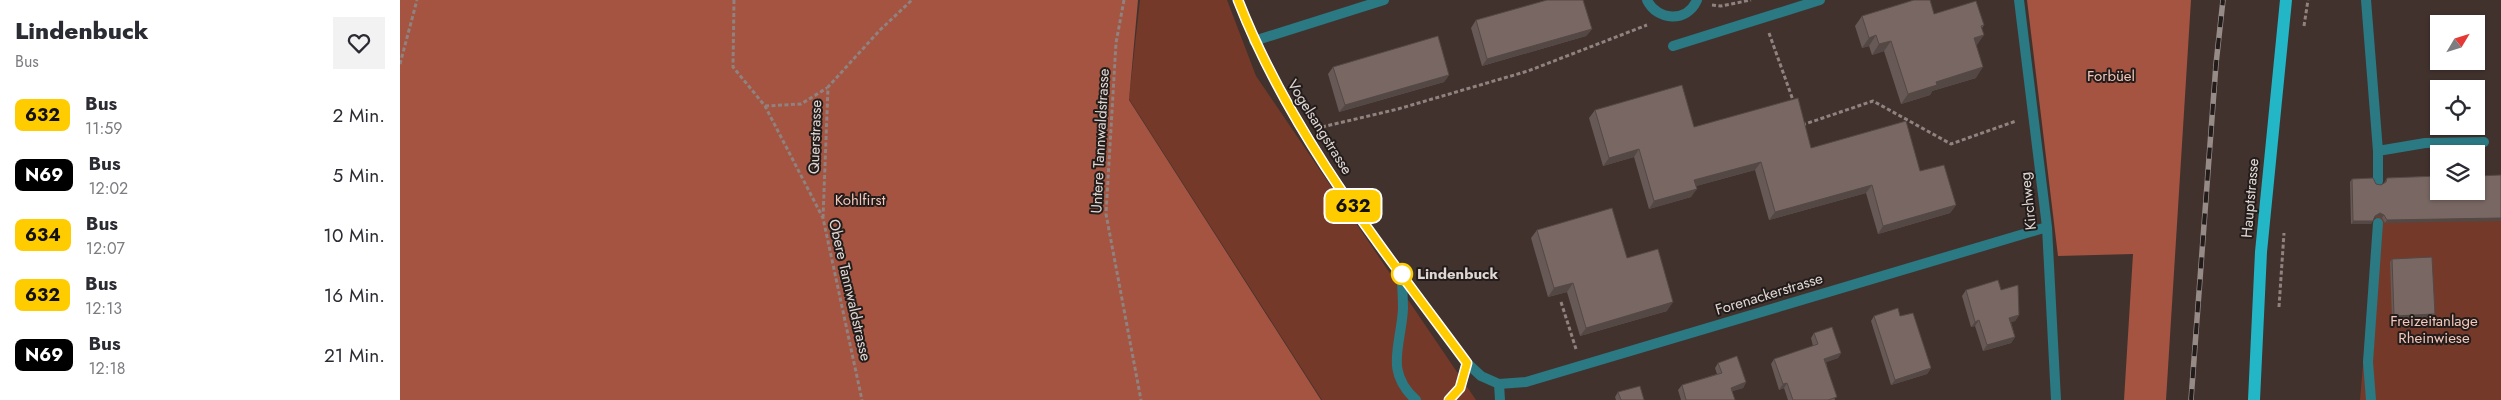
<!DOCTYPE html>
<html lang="de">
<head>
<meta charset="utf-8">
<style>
	:root { --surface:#fff; --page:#f2f2f3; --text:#2b2b33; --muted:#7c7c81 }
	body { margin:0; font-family:Jost,sans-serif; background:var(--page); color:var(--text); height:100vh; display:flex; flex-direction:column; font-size:19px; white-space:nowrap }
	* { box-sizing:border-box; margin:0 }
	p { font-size:16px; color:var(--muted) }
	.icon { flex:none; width:28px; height:28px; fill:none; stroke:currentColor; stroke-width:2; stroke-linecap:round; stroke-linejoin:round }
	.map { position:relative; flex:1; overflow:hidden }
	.sheet { display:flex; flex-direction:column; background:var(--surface); width:400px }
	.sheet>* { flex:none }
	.badge { padding:0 10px; border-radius:8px; font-size:18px; line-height:32px }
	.needle { width:32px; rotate:52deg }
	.controls { position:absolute; left:2030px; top:15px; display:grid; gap:10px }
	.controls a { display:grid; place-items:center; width:55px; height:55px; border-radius:0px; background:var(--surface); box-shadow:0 1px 4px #0004; font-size:25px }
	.map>.badge { position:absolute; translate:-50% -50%; box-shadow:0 0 0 2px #fff }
	.round { display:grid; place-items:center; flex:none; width:52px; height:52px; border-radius:0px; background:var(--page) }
	.summary { display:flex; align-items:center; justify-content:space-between; height:85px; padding:0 15px }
	h1 { font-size:24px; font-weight:800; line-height:38px }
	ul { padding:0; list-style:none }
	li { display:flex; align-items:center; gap:15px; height:60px; padding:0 15px }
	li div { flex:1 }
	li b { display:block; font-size:19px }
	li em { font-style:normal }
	li .badge { min-width:55px; font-weight:700; text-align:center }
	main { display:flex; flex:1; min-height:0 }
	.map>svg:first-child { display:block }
	.green { fill:#75392a }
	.forest { fill:#a45440 }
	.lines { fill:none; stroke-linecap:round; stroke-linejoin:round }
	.path { stroke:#8f827f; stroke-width:3; stroke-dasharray:4 2.5; stroke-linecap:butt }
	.service { stroke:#2a7983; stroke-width:10 }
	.minor { stroke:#2a7983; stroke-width:10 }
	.tertiary { stroke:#2a7983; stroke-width:10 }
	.primary { stroke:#23b6c6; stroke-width:12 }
	.rail-casing { stroke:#978b87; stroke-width:5.5 }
	.rail { stroke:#221c1a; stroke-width:4; stroke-dasharray:11; stroke-linecap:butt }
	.wall { fill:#675955 }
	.shaded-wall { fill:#544845 }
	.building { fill:#786763; stroke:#544845 }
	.line-casing { stroke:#fff; stroke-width:11 }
	.line { stroke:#fc0; stroke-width:8 }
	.stop-dot { fill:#fff; stroke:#fc0; stroke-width:2.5 }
	.labels { text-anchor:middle; stroke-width:4; stroke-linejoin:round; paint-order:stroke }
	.park-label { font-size:15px; fill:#f6c8bb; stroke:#221c1a }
	.street-label { font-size:15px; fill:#e0d7d4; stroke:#221c1a }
	.stop-label { font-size:15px; font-weight:bold; fill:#e0d7d4; stroke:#221c1a; text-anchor:start }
</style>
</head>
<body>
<main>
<section class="sheet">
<div class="summary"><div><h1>Lindenbuck</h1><p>Bus</p></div><a class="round"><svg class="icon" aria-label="heart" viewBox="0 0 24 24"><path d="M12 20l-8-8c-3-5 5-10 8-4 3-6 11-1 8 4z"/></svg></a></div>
<ul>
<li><span class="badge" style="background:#fc0;color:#111">632</span><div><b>Bus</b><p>11:59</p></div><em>2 Min.</em></li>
<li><span class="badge" style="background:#000;color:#fff">N69</span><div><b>Bus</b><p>12:02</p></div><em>5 Min.</em></li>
<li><span class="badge" style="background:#fc0;color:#111">634</span><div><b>Bus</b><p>12:07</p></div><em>10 Min.</em></li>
<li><span class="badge" style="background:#fc0;color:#111">632</span><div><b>Bus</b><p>12:13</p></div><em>16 Min.</em></li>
<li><span class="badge" style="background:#000;color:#fff">N69</span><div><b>Bus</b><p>12:18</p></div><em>21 Min.</em></li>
</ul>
</section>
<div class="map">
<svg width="2101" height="400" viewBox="0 0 2101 400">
	<rect width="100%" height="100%" fill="#41322e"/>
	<path class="green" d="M740,0H827L856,76L1076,400H922L729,99Z
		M2101,186V400H1960L1978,189L2076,191Z"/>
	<path class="forest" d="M0,0H738L729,100L921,400H0Z
		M1627,0H1791L1766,400H1724L1733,254L1658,256Z"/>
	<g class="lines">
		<path class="path" d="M334,0L333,67L365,106L423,218L462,400
			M724,0L716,43L706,214L741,400
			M1312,5L1321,6L1351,0
			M1904,26L1908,0
			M1369,33L1394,103
			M0,64L17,0
			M365,106L401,104L427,88
			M1402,125L1473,101L1551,144L1616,121
			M922,127L998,109L1128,71L1247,25
			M423,218L428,87L480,30L512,0
			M1161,302L1176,349
			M1879,307L1884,233"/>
		<path class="service" d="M1966,0L1978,151V181
			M1273,46L1420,0
			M1978,151L2025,143L2084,142
			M1002,274C1002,286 1003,298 1003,309C1001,346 984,371 1016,400
			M1049,400L1060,388L1067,363
			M1971,400L1968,362L1978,223"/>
		<path class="minor" d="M1247,0C1257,21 1287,23 1297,0
			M1619,0L1647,227L1656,400
			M854,41L984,0
			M1099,384L1126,382L1647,227"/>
		<path class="tertiary" d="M838,0C890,134 982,248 1067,363L1081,376L1099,384L1100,400"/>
		<path class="primary" d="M1854,400L1861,252L1886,0"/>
		<g class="rail-casing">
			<path id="rail" d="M1791,400L1816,64L1823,0"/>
		</g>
		<use href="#rail" class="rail"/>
	</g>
	<path class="wall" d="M1534,14L1584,25L1582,28L1576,45V78L1532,91L1530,95L1501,104L1484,51L1472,55L1469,46L1462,48L1455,26L1462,16Z
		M1076,20L1192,29L1186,36L1082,66L1071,28Z
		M933,67L1049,75L1044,82L939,112L928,74Z
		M1195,110L1411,148L1520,171L1556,205L1550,213L1478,234L1466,193L1369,220L1355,170L1296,186L1291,197L1249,209L1234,157L1203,166L1189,118Z
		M2039,176L1985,223L1982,218L1978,216L1974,218L1971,224H1951L1950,182L1952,179L1981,185L1984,183L1987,178Z
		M1137,230L1227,258L1267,311L1180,336L1167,292L1148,297L1131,238Z
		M1992,259L2032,317L1992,319L1990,262Z
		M1566,290H1601L1619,315L1615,321L1611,322L1615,337L1611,343L1583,351L1575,326L1571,327L1562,296Z
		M1474,316L1531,368L1527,374L1491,385L1471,321Z
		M1414,333L1441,353L1438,358L1426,362L1435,400H1388L1384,388L1379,390L1371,364L1374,359L1413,346L1411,338Z
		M1318,363L1346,382L1343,388L1332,391L1335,400H1281L1278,390L1282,385L1317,374L1315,368Z
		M1218,392L1244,400H1216L1215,397Z"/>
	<path class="shaded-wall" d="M1192,29L1186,36L1082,66L1087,59Z
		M1476,35L1469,46L1462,48L1469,38Z
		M1584,35L1577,45L1567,48L1574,38Z
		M1491,41L1484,51L1472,55L1479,44Z
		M1583,67L1576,78L1532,91L1530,95L1501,104L1508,94L1536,82Z
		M1049,75L1044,82L939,112L945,105Z
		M1239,149L1234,157L1203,166L1209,158Z
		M1361,162L1355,170L1289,188L1294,180Z
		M1472,185L1466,193L1369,220L1375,212Z
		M1297,189L1291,197L1249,209L1254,201Z
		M1556,205L1550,213L1478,234L1483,226Z
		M1980,213L1984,215L1982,218L1978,216L1973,219L1975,216Z
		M2101,218V221L1985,223L1987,220Z
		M1953,221H1973L1971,224H1951Z
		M1173,283L1167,292L1148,297L1154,288Z
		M1273,302L1267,311L1180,336L1186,328Z
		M2035,314L2032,317L1992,319L1994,316Z
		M1619,315L1615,321L1605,324L1609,318Z
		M1579,320L1575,326L1571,327L1575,322Z
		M1615,337L1611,343L1583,351L1587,345Z
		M1441,353L1438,358L1421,364L1424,359Z
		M1531,368L1527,374L1491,385L1495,380Z
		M1346,382L1343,388L1327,393L1331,388Z
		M1387,383L1384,388L1379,390L1383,384Z"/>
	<path class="building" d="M1147,0H1183L1192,29L1087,59L1076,20Z
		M1514,0H1530L1534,14L1576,1L1584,25L1581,26L1584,35L1574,38L1583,67L1536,82L1537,85L1508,94L1491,41L1479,44L1476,35L1469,38L1462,16Z
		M1038,36L1049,75L945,105L933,67Z
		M1282,85L1294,127L1398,98L1411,148L1506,121L1520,171L1544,165L1556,205L1483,226L1472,185L1375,212L1361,162L1294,180L1297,189L1254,201L1239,149L1209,158L1195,110Z
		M2101,175V218L1987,220L1984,215L1980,213L1975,216L1973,221H1953L1952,179L1973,178L1976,184L1981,185L1986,182L1987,178L2039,176V191H2076V176Z
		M1212,208L1227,258L1258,249L1273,302L1186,328L1173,283L1154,288L1137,230Z
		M2032,257L2035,314L1994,316L1992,259Z
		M1598,280L1601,290L1618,285L1619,315L1609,318L1615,337L1587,345L1579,320L1575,322L1566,290Z
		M1498,308L1500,316L1513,313L1531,368L1495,380L1474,316Z
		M1432,327L1441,353L1424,359L1437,397L1428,400H1393L1387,383L1383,384L1374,359L1418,344L1414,333Z
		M1337,356L1346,382L1331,388L1335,400H1286L1282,385L1322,373L1318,363Z
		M1240,386L1244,400H1221L1218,392Z"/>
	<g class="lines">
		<g class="line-casing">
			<path id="line" d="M838,0C890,134 982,248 1067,363L1060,388L1049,400"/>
		</g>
		<use href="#line" class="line"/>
	</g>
	<circle class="stop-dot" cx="1002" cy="274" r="10"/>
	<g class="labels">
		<g class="park-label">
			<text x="1711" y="81">Forbüel</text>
			<text x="460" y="205">Kohlfirst</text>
			<text x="2034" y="326">Freizeitanlage<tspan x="2034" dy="17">Rheinwiese</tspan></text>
		</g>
		<g class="street-label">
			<text transform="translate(920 127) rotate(58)" y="5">Vogelsangstrasse</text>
			<text transform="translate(415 137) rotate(-88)" y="5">Querstrasse</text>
			<text transform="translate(700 141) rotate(-87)" y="5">Untere Tannwaldstrasse</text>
			<text transform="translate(1850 198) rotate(-85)" y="5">Hauptstrasse</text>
			<text transform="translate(1628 201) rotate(-96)" y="5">Kirchweg</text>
			<text transform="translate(450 290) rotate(77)" y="5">Obere Tannwaldstrasse</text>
			<text transform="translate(1369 294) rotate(-17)" y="5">Forenackerstrasse</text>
		</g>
		<g class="stop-label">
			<text x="1017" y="279">Lindenbuck</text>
		</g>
	</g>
</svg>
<div class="controls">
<a><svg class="needle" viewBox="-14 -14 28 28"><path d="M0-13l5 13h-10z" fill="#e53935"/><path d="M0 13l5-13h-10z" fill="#7c7c81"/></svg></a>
<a><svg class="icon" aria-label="locate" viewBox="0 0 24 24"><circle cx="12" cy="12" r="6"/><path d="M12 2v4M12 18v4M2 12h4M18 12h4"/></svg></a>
<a><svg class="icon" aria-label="layers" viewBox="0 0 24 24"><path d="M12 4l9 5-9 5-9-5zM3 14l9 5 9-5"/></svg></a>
</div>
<b class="badge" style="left:953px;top:206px;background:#fc0;color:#111">632</b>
</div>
</main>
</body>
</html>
